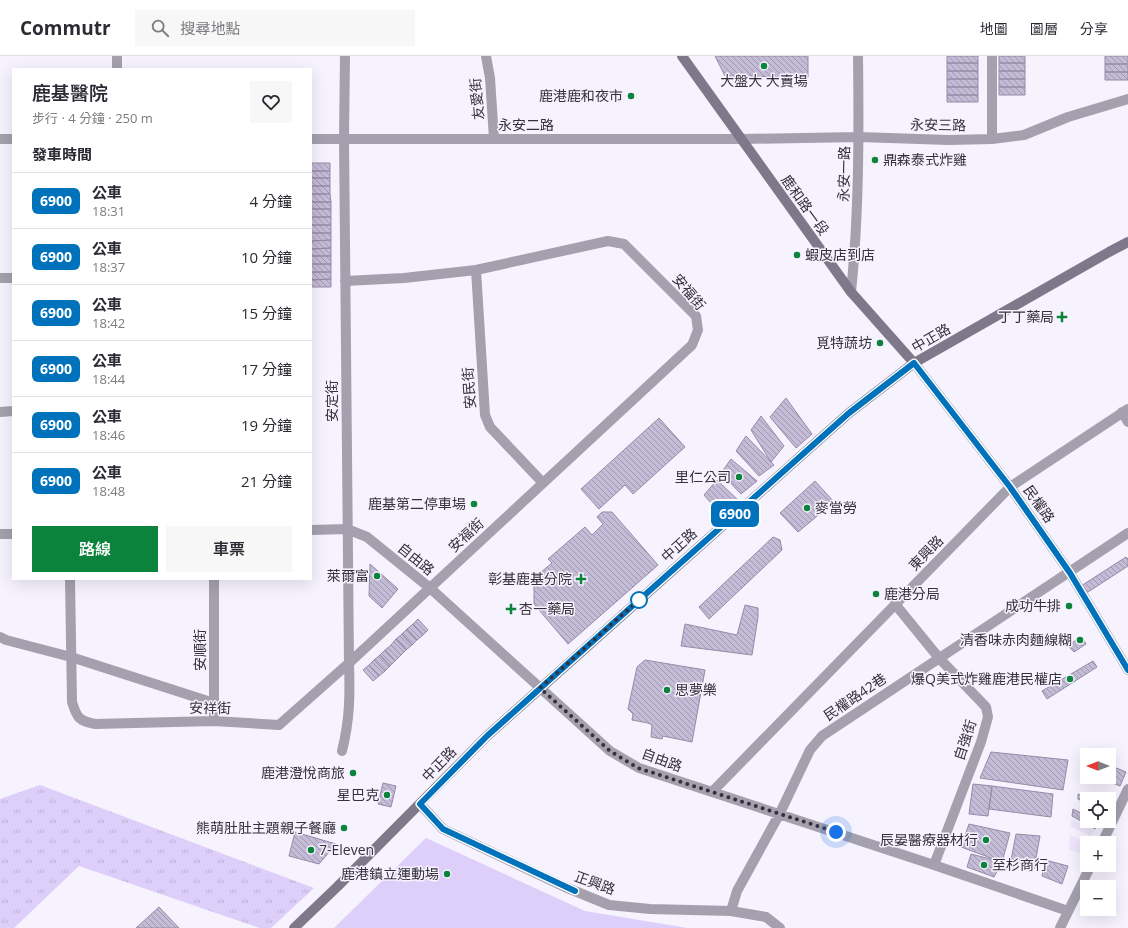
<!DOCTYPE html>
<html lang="zh-TW">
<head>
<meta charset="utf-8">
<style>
	:root { --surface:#fff; --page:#f7f7f7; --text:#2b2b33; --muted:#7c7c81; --line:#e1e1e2; --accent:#0b833c }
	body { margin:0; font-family:"Open Sans","Noto Sans TC",sans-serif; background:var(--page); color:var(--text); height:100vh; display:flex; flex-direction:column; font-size:15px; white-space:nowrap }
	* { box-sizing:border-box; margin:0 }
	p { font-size:13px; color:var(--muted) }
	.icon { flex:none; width:22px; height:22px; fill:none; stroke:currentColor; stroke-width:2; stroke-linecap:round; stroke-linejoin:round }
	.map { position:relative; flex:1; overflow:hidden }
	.panel { position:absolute; left:12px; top:12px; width:300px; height:512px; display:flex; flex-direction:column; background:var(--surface); border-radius:0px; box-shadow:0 4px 16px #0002 }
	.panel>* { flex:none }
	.badge { padding:0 8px; border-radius:6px; font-size:14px; line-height:26px }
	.needle { width:26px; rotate:270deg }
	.fabs { position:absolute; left:1080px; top:692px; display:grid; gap:8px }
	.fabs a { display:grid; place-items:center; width:36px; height:36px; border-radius:0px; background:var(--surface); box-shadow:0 4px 16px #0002; font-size:20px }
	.you { position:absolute; width:20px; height:20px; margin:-10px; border:3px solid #fff; border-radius:50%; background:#1a73e8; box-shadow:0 0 0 6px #1a73e833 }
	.map>.badge { position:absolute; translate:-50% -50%; box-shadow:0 0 0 2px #fff }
	h2 { padding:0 20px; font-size:15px; line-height:36px }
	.round { display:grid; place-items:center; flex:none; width:42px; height:42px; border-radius:0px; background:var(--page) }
	.headline { display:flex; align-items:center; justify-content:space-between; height:68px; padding:0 20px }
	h1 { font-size:19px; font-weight:600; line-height:30px }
	.action { display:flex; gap:8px; margin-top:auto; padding:8px 20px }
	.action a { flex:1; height:46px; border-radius:0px; background:var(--accent); color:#fff; font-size:16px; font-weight:600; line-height:46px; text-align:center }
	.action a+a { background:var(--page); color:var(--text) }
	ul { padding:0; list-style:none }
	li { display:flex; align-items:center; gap:12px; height:56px; padding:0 20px; border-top:1px solid var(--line) }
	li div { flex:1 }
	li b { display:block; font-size:15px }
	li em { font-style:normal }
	li .badge { min-width:44px; font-weight:700; text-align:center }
	header { display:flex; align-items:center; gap:24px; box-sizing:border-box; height:56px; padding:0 20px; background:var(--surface); border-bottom:1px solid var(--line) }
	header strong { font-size:19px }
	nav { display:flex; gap:22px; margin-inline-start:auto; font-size:14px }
	.search { width:280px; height:36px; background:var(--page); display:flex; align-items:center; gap:10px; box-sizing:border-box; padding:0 14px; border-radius:0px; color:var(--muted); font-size:15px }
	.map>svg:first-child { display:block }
	.built { fill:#ede6fc }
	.park { fill:url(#park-tufts) }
	.pitch { fill:#ddcff9 }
	.building { fill:url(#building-back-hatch); stroke:#948ca7 }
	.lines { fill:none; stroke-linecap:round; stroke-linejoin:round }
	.minor { stroke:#a4a0ad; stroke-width:10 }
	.tertiary { stroke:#a4a0ad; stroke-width:10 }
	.secondary { stroke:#7e788a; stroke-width:10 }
	.line-casing { stroke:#fff; stroke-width:9 }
	.line { stroke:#0072bc; stroke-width:6 }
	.walk { stroke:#35313c; stroke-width:4; stroke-dasharray:0 7.2 }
	.poi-dot { fill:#0b833c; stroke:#f6f2fe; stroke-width:1.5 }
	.stop-dot { fill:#fff; stroke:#0072bc; stroke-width:2 }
	.labels { text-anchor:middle; stroke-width:3; stroke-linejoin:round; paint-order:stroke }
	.poi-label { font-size:14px; fill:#35313c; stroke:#f6f2fe; text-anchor:end }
	.street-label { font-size:14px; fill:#35313c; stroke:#f6f2fe }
</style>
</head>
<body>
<header>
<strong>Commutr</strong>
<div class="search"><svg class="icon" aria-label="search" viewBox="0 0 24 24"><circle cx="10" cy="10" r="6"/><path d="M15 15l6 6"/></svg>搜尋地點</div>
<nav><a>地圖</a><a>圖層</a><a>分享</a></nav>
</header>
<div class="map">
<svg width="1128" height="872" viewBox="0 0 1128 872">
	<defs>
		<pattern id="park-tufts" width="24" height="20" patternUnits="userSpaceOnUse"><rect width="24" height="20" fill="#ddcff9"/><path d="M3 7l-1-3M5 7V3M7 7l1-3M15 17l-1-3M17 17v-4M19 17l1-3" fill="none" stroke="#beb2d6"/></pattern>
		<pattern id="building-back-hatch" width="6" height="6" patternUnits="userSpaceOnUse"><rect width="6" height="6" fill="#c4bbd7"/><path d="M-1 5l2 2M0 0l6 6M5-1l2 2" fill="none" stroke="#a099b0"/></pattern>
	</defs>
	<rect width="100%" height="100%" fill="#f6f2fe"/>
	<path class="built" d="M1071,763L1095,774L1090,780L1071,771Z
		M1070,779L1088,787H1087V793L1084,799L1069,794Z"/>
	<path class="park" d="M40,729L314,832L271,872H260L79,810L14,872H0V743Z"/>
	<path class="pitch" d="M426,782L585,855L687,872H334Z"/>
	<path class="building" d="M715,0H808V21L725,20Z
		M947,0H978V7H947Z
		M999,0H1025V7H999Z
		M1105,0H1128V8H1105Z
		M947,7H978V15H947Z
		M999,7H1025V15H999Z
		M1105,8H1128V16H1105Z
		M947,15H978V23H947Z
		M999,15H1025V23H999Z
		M1105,16H1128V24H1105Z
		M947,23H978V31H947Z
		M999,23H1025V31H999Z
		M947,31H978V39H947Z
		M999,31H1025V39H999Z
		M947,39H978V46H947Z
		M311,107H330V115H311Z
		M311,115H330V122H311Z
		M311,122H330V130H311Z
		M311,130H330V138H311Z
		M311,138H330L331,146H311Z
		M311,146H331V153H311Z
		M311,153H331V161H311Z
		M311,161H331V169H311Z
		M311,169H331V177H311Z
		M311,177H331V184L311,185Z
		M331,184V192L311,193V185Z
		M331,192V200H311V193Z
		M311,200H331V208H311Z
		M311,208H331V216H311Z
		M311,216H331V223L311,224Z
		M331,223V231H311V224Z
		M786,342L812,378L796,392L770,361Z
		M761,360L784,390L771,406L751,374Z
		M659,362L685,391L633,438L625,429L599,453L581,433Z
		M746,380L774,409L759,420L736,395Z
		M731,403L757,425L741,438L721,417Z
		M717,424L741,447L724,462L704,439Z
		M815,425L834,446L798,476L780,457Z
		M602,456H612L658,509L568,588L534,548V522L552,507L548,503L585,471L592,479L603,468L597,461Z
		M773,481L780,484L782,494L709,563L699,551Z
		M1126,501L1128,503V510L1085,538L1081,530Z
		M370,508L398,533L382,552L369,540Z
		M745,549L758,552V561L752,599L681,590L685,568L737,579Z
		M418,563L428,574L423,579L413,568Z
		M413,568L423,579L417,584L407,573Z
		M407,573L417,584L412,589L402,578Z
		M402,578L412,589L406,594L396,583Z
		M1081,580L1086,588L1074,596L1068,590Z
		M396,583L406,594L401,599L391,589Z
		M391,589L401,599L395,605L385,594Z
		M385,594L395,605L390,610L380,599Z
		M380,599L390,610L385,615L374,604Z
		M374,604L385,615L379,620L369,609Z
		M645,604L705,614L692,686L663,680L662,683L651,681L652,669L648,667L632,664L633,658L628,653L637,611Z
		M1093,605L1097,611L1047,643L1042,635Z
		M369,609L379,620L373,625L363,614Z
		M991,696L1068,704L1063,734L980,722Z
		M1109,709L1126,716L1120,730L1101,722L1109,721Z
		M383,727L396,730L391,751L378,748Z
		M973,728L992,730L988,760L969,758Z
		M992,730L1053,738L1051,761L989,753Z
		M1078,738L1089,743H1087V748L1078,743Z
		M1073,753L1087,760V765L1099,766L1095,773L1072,760Z
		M969,768L1010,777L1002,806L961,791Z
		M295,776L336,788L319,808L289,800Z
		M1016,778L1040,780L1034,813L1011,804Z
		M971,798L1002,806L994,821L967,811Z
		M1045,804L1068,810L1062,828L1042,820Z
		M159,851L179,872H136Z"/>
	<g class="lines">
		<path class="minor" d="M117,0V13
			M486,0L490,22L494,83
			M0,83H13
			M311,83H741L859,81L949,84L992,83L1024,79L1068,61L1128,43
			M992,83V0
			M476,214L485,359L490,371L543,427
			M0,222H13
			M851,236C859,158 859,79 858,0
			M0,356L13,355
			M1122,356L1128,366
			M311,474L347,473L367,481L430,532L610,695L639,712L934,809L1068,855
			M0,478H13
			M70,523L72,646C77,662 79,665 95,668L214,665L279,669L349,607L692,289L698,274L696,260L624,188L608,185L476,214L404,222L345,225
			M895,548L939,602L986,651L988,661L981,686L934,809
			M0,581L6,584L71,601L214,647
			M214,665V523
			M342,695C350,663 350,639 349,607L344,83L345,0
			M712,736L1010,431L1128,353
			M420,748L443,773L565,831L609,849L650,853L731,855L766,861L780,872
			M731,855L737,835L780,757L810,694L822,680L1128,477"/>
		<path class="tertiary" d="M914,307L1010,431L1070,517L1128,614
			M1102,787L1128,733
			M1060,872L1091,809"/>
		<path class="secondary" d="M682,0L851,236L914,307
			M294,872L337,831L487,680L849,357L914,307L1109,196L1128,186"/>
	</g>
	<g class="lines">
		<g class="line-casing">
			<path id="line" d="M575,835L443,773L420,748L487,680L574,602L849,357L914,307L1010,431L1070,517L1128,614"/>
		</g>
		<use href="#line" class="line"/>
		<path class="walk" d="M639,544L641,542L540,632L610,695L638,712L836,776"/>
	</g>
	<g class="poi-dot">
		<circle cx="764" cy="10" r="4"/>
		<circle cx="631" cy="40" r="4"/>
		<circle cx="875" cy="104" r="4"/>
		<circle cx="797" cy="199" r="4"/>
		<path d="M1060 255h4v4h4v4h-4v4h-4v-4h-4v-4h4z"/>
		<circle cx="880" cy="287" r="4"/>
		<circle cx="739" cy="421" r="4"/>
		<circle cx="474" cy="448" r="4"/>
		<circle cx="807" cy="452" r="4"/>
		<circle cx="377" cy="520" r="4"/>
		<path d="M579 517h4v4h4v4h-4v4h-4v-4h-4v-4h4z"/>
		<circle cx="876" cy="538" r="4"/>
		<circle cx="1069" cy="550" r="4"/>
		<path d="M509 547h4v4h4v4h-4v4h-4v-4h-4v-4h4z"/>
		<circle cx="1080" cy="584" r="4"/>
		<circle cx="1070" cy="623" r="4"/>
		<circle cx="667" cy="634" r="4"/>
		<circle cx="353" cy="717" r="4"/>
		<circle cx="387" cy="739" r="4"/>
		<circle cx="344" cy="772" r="4"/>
		<circle cx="986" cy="784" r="4"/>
		<circle cx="311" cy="794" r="4"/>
		<circle cx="984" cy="809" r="4"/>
		<circle cx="447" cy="818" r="4"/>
	</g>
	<circle class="stop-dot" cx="639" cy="544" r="8"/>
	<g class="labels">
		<g class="poi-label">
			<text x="764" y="30" text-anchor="middle">大盤大 大賣場</text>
			<text x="623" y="45">鹿港鹿和夜市</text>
			<text x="883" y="109" text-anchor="start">鼎森泰式炸雞</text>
			<text x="805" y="204" text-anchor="start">蝦皮店到店</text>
			<text x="1054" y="266">丁丁藥局</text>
			<text x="872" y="292">覓特蔬坊</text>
			<text x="731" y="426">里仁公司</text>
			<text x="466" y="453">鹿基第二停車場</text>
			<text x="815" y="457" text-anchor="start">麥當勞</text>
			<text x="369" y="525">萊爾富</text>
			<text x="572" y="528">彰基鹿基分院</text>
			<text x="884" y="543" text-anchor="start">鹿港分局</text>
			<text x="1061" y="555">成功牛排</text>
			<text x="519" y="558" text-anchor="start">杏一藥局</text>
			<text x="1072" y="589">清香味赤肉麵線糊</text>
			<text x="1062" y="628">爆Q美式炸雞鹿港民權店</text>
			<text x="675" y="639" text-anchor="start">思夢樂</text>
			<text x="345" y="722">鹿港澄悅商旅</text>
			<text x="379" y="744">星巴克</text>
			<text x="336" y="777">熊萌肚肚主題親子餐廳</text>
			<text x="978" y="789">辰晏醫療器材行</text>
			<text x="319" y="799" text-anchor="start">7-Eleven</text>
			<text x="992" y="814" text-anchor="start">至杉商行</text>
			<text x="439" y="823">鹿港鎮立運動場</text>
		</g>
		<g class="street-label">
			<text transform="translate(477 43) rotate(-95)" y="5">友愛街</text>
			<text x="526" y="74">永安二路</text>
			<text transform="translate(938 69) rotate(1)" y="5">永安三路</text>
			<text transform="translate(844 118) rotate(-89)" y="5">永安一路</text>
			<text transform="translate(805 149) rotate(54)" y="5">鹿和路一段</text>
			<text transform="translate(689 236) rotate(50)" y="5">安福街</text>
			<text transform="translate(931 282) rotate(-30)" y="5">中正路</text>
			<text transform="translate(469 332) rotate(-94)" y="5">安民街</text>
			<text transform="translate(332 345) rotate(-90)" y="5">安定街</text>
			<text transform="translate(1039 448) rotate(55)" y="5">民權路</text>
			<text transform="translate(466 479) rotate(-43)" y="5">安福街</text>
			<text transform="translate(679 489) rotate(-42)" y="5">中正路</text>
			<text transform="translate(926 497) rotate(-46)" y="5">東興路</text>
			<text transform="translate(416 503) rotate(39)" y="5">自由路</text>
			<text transform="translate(200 594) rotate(-90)" y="5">安順街</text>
			<text transform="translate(855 641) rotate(-34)" y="5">民權路42巷</text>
			<text transform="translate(210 652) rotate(1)" y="5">安祥街</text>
			<text transform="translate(965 684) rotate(-72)" y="5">自強街</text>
			<text transform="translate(662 704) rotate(20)" y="5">自由路</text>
			<text transform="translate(439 708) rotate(-46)" y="5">中正路</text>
			<text transform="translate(595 827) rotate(20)" y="5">正興路</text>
		</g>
	</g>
</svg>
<div class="fabs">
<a><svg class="needle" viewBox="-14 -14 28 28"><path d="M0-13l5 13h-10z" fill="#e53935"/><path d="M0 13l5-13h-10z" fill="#7c7c81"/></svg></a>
<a><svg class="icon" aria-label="locate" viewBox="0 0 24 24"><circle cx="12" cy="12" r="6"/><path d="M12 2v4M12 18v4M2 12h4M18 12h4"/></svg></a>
<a>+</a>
<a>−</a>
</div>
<div class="you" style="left:836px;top:776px"></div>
<b class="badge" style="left:735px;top:458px;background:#0072bc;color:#fff">6900</b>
<section class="panel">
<div class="headline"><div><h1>鹿基醫院</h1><p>步行 · 4 分鐘 · 250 m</p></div><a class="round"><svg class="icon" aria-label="heart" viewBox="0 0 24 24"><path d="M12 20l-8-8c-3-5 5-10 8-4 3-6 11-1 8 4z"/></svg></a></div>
<h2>發車時間</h2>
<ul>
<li><span class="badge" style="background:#0072bc;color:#fff">6900</span><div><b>公車</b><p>18:31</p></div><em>4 分鐘</em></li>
<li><span class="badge" style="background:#0072bc;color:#fff">6900</span><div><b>公車</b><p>18:37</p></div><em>10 分鐘</em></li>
<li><span class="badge" style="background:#0072bc;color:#fff">6900</span><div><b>公車</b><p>18:42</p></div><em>15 分鐘</em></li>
<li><span class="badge" style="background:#0072bc;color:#fff">6900</span><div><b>公車</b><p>18:44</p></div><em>17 分鐘</em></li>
<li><span class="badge" style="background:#0072bc;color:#fff">6900</span><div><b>公車</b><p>18:46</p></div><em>19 分鐘</em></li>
<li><span class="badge" style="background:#0072bc;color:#fff">6900</span><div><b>公車</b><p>18:48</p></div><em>21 分鐘</em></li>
</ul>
<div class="action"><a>路線</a><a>車票</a></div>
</section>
</div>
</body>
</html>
